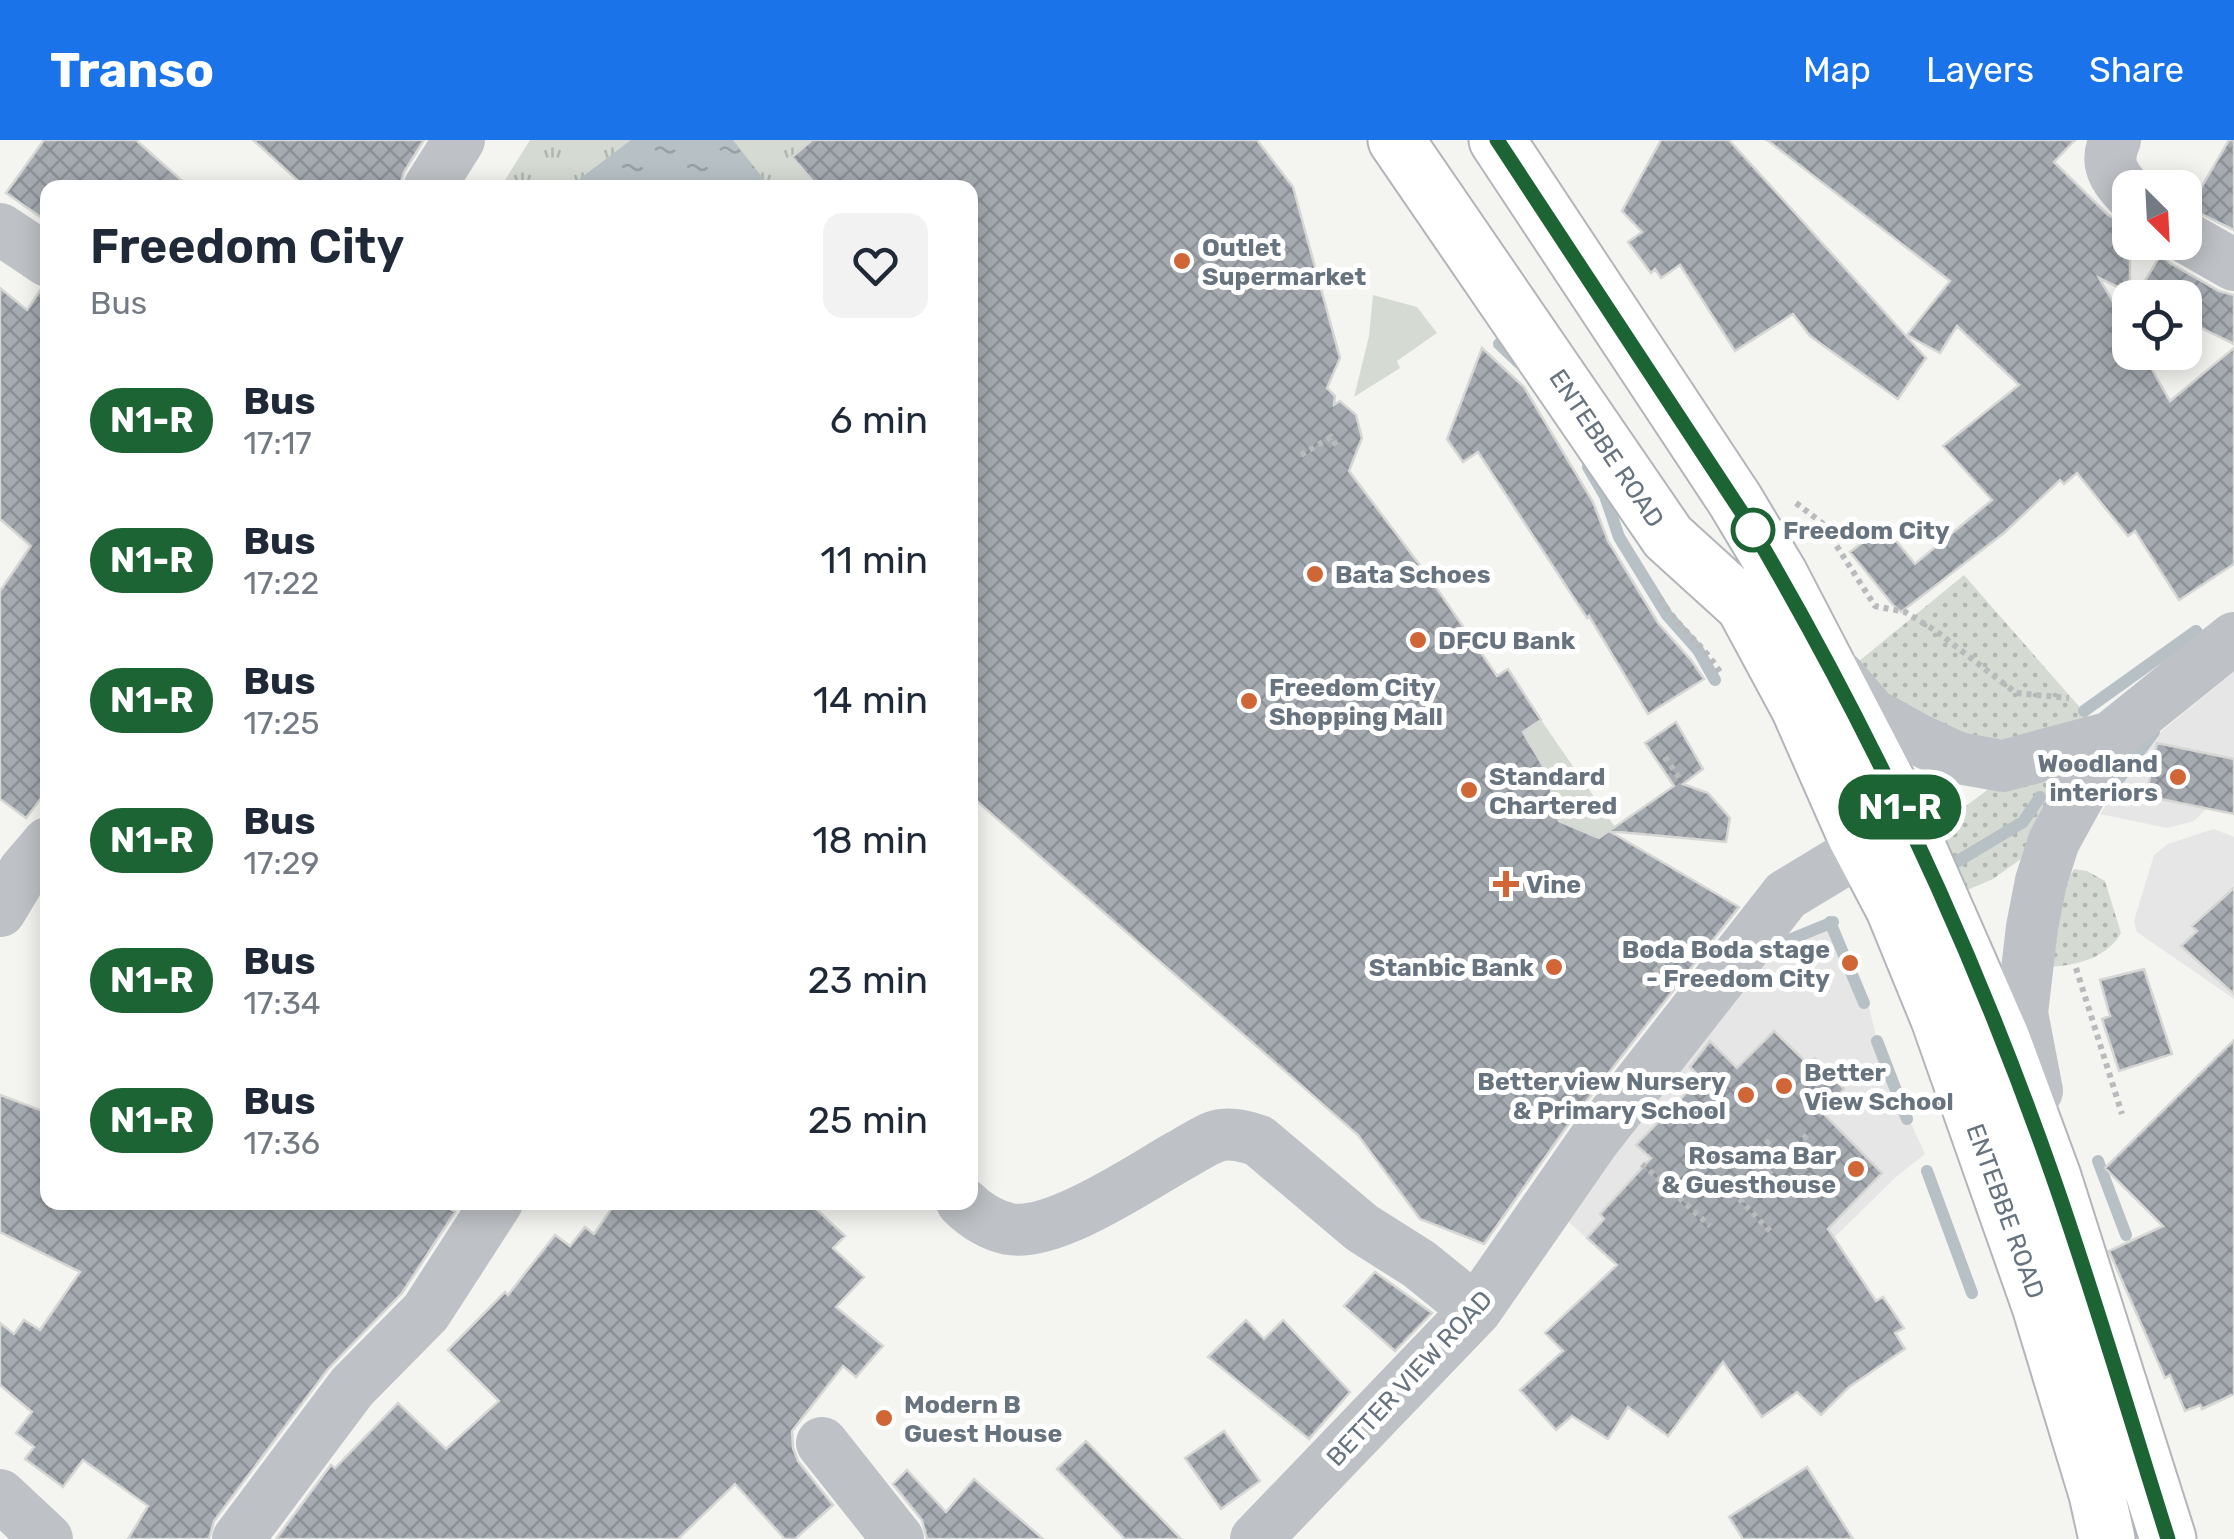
<!DOCTYPE html>
<html lang="en">
<head>
<meta charset="utf-8">
<style>
	:root { --surface:#fff; --page:#f2f2f3; --text:#1f2937; --muted:#747a83; --accent:#1a73e8 }
	body { margin:0; font-family:Rubik,sans-serif; background:var(--page); color:var(--text); height:100vh; display:flex; flex-direction:column; font-size:38px; white-space:nowrap }
	* { box-sizing:border-box; margin:0 }
	p { font-size:32px; color:var(--muted) }
	.icon { flex:none; width:55px; height:55px; fill:none; stroke:currentColor; stroke-width:2; stroke-linecap:round; stroke-linejoin:round }
	.map { position:relative; flex:1; overflow:hidden }
	.sheet { position:absolute; left:40px; top:40px; width:938px; height:1030px; display:flex; flex-direction:column; background:var(--surface); border-radius:20px; box-shadow:0 5px 25px #0003 }
	.sheet>* { flex:none }
	.badge { padding:0 20px; border-radius:32px; font-size:35px; line-height:65px }
	.needle { width:65px; rotate:156deg }
	.buttons { position:absolute; left:2112px; top:30px; display:grid; gap:20px }
	.buttons a { display:grid; place-items:center; width:90px; height:90px; border-radius:20px; background:var(--surface); box-shadow:0 5px 25px #0003; font-size:50px }
	.map>.badge { position:absolute; translate:-50% -50%; box-shadow:0 0 0 5px #fff }
	.round { display:grid; place-items:center; flex:none; width:105px; height:105px; border-radius:20px; background:var(--page) }
	.overview { display:flex; align-items:center; justify-content:space-between; height:170px; padding:0 50px }
	h1 { font-size:48px; font-weight:600; line-height:75px }
	ul { padding:0; list-style:none }
	li { display:flex; align-items:center; gap:30px; height:140px; padding:0 50px }
	li div { flex:1 }
	li b { display:block; font-size:38px }
	li em { font-style:normal }
	li .badge { min-width:110px; font-weight:700; text-align:center }
	header { display:flex; align-items:center; gap:60px; box-sizing:border-box; height:140px; padding:0 50px; background:var(--accent); color:#fff }
	header strong { font-size:48px }
	nav { display:flex; gap:55px; margin-inline-start:auto; font-size:35px }
	.map>svg:first-child { display:block }
	.built { fill:#e5e6e5 }
	.grass { fill:url(#grass-dots) }
	.park { fill:url(#park-tufts) }
	.garden { fill:#d5dbd3 }
	.water { fill:url(#water-ripples) }
	.lines { fill:none; stroke-linecap:round; stroke-linejoin:round }
	.stream { stroke:#b7c0c5; stroke-width:12 }
	.building { fill:url(#building-cross-hatch); stroke:#d6d6d4; stroke-width:2.5 }
	.major-casing { stroke:#b2b5b9; stroke-width:59 }
	.path { stroke:#b8babc; stroke-width:6; stroke-dasharray:5 5; stroke-linecap:butt }
	.minor { stroke:#bec1c5; stroke-width:52 }
	.major { stroke:#fff; stroke-width:55 }
	.line-casing { stroke:#fff; stroke-width:22 }
	.line { stroke:#1d6434; stroke-width:15 }
	.poi-dot { fill:#d06536; stroke:#fff; stroke-width:4 }
	.stop-dot { fill:#fff; stroke:#1d6434; stroke-width:5 }
	.labels { text-anchor:middle; stroke-width:10; stroke-linejoin:round; paint-order:stroke }
	.poi-label { font-size:25px; font-weight:bold; fill:#67737f; stroke:#fff; text-anchor:start }
	.street-label { font-size:25px; fill:#67737f; stroke:#fff }
	.stop-label { font-size:25px; font-weight:bold; fill:#67737f; stroke:#fff; text-anchor:start }
</style>
</head>
<body>
<header>
<strong>Transo</strong>
<nav><a>Map</a><a>Layers</a><a>Share</a></nav>
</header>
<div class="map">
<svg width="2234" height="1399" viewBox="0 0 2234 1399">
	<defs>
		<pattern id="grass-dots" width="8" height="8" patternUnits="userSpaceOnUse" patternTransform="scale(2.5)"><rect width="8" height="8" fill="#d5dbd3"/><path d="M2 2h.1M6 6h.1" fill="none" stroke="#b1b6b0" stroke-width="1.8" stroke-linecap="round"/></pattern>
		<pattern id="park-tufts" width="24" height="20" patternUnits="userSpaceOnUse" patternTransform="scale(2.5)"><rect width="24" height="20" fill="#d5dbd3"/><path d="M3 7l-1-3M5 7V3M7 7l1-3M15 17l-1-3M17 17v-4M19 17l1-3" fill="none" stroke="#b1b6b0"/></pattern>
		<pattern id="water-ripples" width="26" height="14" patternUnits="userSpaceOnUse" patternTransform="scale(2.5)"><rect width="26" height="14" fill="#b7c0c5"/><path d="M2 4q2-2 4 0t4 0M15 11q2-2 4 0t4 0" fill="none" stroke="#99a0a5"/></pattern>
		<pattern id="building-cross-hatch" width="8" height="8" patternUnits="userSpaceOnUse" patternTransform="scale(2.5)"><rect width="8" height="8" fill="#a5abb1"/><path d="M0 0l8 8M0 8l8-8" fill="none" stroke="#8a9095"/></pattern>
	</defs>
	<rect width="100%" height="100%" fill="#f4f5f1"/>
	<path class="built" d="M2234,532V619L2204,671L2194,681L2167,688L2100,674L2151,600Z
		M2214,689L2234,697V859L2137,792L2134,781L2154,715L2168,704Z
		M1830,788L1861,863H1868L1882,921L1925,1014L1897,1036L1715,1214L1552,1067L1774,805H1781L1779,800L1785,798L1788,804Z"/>
	<path class="grass" d="M1964,435L2098,588L2038,603L1965,596L1915,574L1853,526Z
		M2008,639L2061,644L2032,711L1993,739L1958,754L1931,692L1994,645Z
		M2074,729L2087,731L2105,741L2121,793C2107,819 2072,827 2045,827L2055,761Z"/>
	<path class="park" d="M530,0H874L811,47L500,48Z"/>
	<path class="garden" d="M1373,155L1417,167L1437,193L1397,221L1400,228L1354,257L1369,196Z
		M1541,580L1615,687L1596,699L1592,695L1560,683L1547,630L1523,592Z"/>
	<path class="water" d="M631,0H733L770,47H569Z"/>
	<g class="lines">
		<path class="stream" d="M1499,204L1519,223
			M1588,327L1605,356L1619,397L1667,475L1698,510L1715,540
			M2084,571L2196,491L2204,502
			M2112,648L2154,592
			M1943,730L2023,682L2040,657
			M1830,782L1864,863
			M1774,806L1833,782
			M1877,901L1907,979
			M2098,1021L2126,1095
			M1927,1031L1972,1153"/>
	</g>
	<path class="building" d="M44,0H136L190,48H48V82L6,53Z
		M253,0H424L404,32L399,48H306Z
		M812,0H1257L1293,47L1340,218L1327,248L1335,256L1334,265L1340,261L1356,275L1362,298L1349,331L1431,440L1497,536L1508,529L1541,580L1523,592L1546,631L1559,681L1599,698L1609,691L1739,767L1570,982L1484,1104L1420,1079L1358,995L970,655V48H819L792,17Z
		M1661,0H1729L1926,218L1898,259L1810,196L1793,174L1735,211L1680,125L1661,138L1655,129L1651,133L1628,102L1642,92L1622,71Z
		M1767,0H2075L2054,22L2108,75L2121,82L2130,83V153L2099,138L2130,191V212H2142L2170,261L2234,208V424L2179,460L2135,391L2128,396L2077,333L2064,344L2060,340L2004,393L1901,472L1893,465L1850,412L1884,386L1915,424L1992,360L1943,306L2019,245L1957,186L1940,213L1907,195L1950,141Z
		M2229,0H2234V90L2189,68Z
		M2161,114L2170,123L2219,151L2234,155V204L2185,180V158L2136,156Z
		M0,148L27,170L41,149L48,151V649L26,678L0,659V451L31,406L0,379Z
		M1482,208L1524,247L1593,362L1608,401L1658,483L1691,520L1704,539L1648,574L1589,476L1587,478L1478,312L1463,322L1447,299Z
		M1676,582L1703,629L1683,644L1708,653L1730,678L1726,702L1609,691L1674,646L1645,603Z
		M2157,603L2234,619V674L2146,656Z
		M2234,748V854L2181,806L2197,791L2192,786Z
		M2144,829L2172,914L2119,931L2102,879L2110,876L2100,840Z
		M1774,891L1809,925L1815,918L1844,949L1822,972L1882,1033L1828,1089L1876,1161L1883,1157L1904,1188L1895,1193L1905,1209L1849,1247L1821,1275L1797,1252L1762,1277L1723,1222L1668,1296L1628,1267L1608,1299L1572,1276L1556,1290L1520,1250L1563,1211L1545,1193L1617,1125L1587,1098L1604,1079L1600,1074L1651,1018L1636,1005L1701,938L1690,927L1710,901L1737,928Z
		M2234,900V1254L2202,1269L2200,1265L2185,1271L2170,1235L2165,1238L2109,1111L2163,1086L2105,1028Z
		M0,955L48,973V1062H440L455,1072L402,1153L328,1229L214,1381L209,1399H128L148,1366L83,1320L63,1347L25,1319L34,1307L16,1293L32,1272L0,1245V1183L14,1194L24,1180L40,1190L80,1132L0,1092Z
		M616,1062H809L845,1096L833,1108L864,1137L836,1167L883,1206L856,1237L843,1226L792,1291L793,1308L798,1321L833,1365L795,1399H785L735,1344L678,1399H276L331,1325L335,1328L398,1263L446,1309L499,1261L448,1210L505,1152L508,1155L555,1095L570,1106L585,1087L594,1094Z
		M1375,1132L1432,1173L1395,1211L1344,1166Z
		M1246,1180L1264,1199L1283,1180L1350,1252L1309,1299L1208,1217Z
		M1224,1291L1260,1341L1221,1369L1185,1318Z
		M1086,1301L1181,1399H1125L1057,1329Z
		M1807,1327L1853,1399H1743L1729,1377Z
		M907,1330L946,1372L974,1339L1043,1399H927L922,1380L893,1344Z"/>
	<g class="lines">
		<g class="major-casing">
			<path id="major" d="M1396,0L1668,397L1744,466L1799,568L1855,695L1894,769L1939,879L2040,1166L2097,1354L2107,1399
				M1497,0L1735,360L1780,435L1898,662L2002,899L2053,1037L2168,1399"/>
		</g>
		<path class="path" d="M1301,315L1331,297L1338,308
			M1796,363L1822,383L1875,466L1905,472L1936,491L2016,553L2069,558
			M1660,458C1676,486 1703,504 1720,532
			M1665,617L1682,642
			M2076,828L2122,974
			M1642,847L1662,824L1650,813
			M1766,1004L1773,997
			M1642,1024L1710,1086
			M1770,1091L1741,1061L1807,995"/>
		<path class="minor" d="M2115,0C2104,23 2114,38 2130,54
			M429,48L459,0
			M0,89L48,121
			M2185,97L2234,125
			M1839,536L1872,574L1915,598L1958,618L2003,626L2111,597L2234,498
			M0,771L24,731L48,703
			M2037,951L2022,873L2032,787L2041,741L2054,701L2111,597
			M962,1062C975,1075 991,1085 1009,1089C1054,1097 1140,1038 1179,1016C1192,1009 1207,998 1221,995C1235,993 1247,997 1259,1001L1362,1088L1419,1124L1476,1170
			M822,1303L898,1399
			M0,1355L47,1399
			M238,1399L352,1247L426,1172L497,1062
			M1256,1399L1476,1170L1594,1000L1786,755L1862,709"/>
		<use href="#major" class="major"/>
	</g>
	<g class="lines">
		<g class="line-casing">
			<path id="line" d="M1497,0L1750,385C1871,590 1975,813 2053,1037C2095,1157 2130,1278 2168,1399"/>
		</g>
		<use href="#line" class="line"/>
	</g>
	<g class="poi-dot">
		<circle cx="1182" cy="121" r="10"/>
		<circle cx="1315" cy="434" r="10"/>
		<circle cx="1418" cy="500" r="10"/>
		<circle cx="1249" cy="561" r="10"/>
		<circle cx="2178" cy="637" r="10"/>
		<circle cx="1469" cy="650" r="10"/>
		<path d="M1501 729h10v10h10v10h-10v10h-10v-10h-10v-10h10z"/>
		<circle cx="1850" cy="823" r="10"/>
		<circle cx="1554" cy="827" r="10"/>
		<circle cx="1784" cy="946" r="10"/>
		<circle cx="1746" cy="955" r="10"/>
		<circle cx="1856" cy="1029" r="10"/>
		<circle cx="884" cy="1278" r="10"/>
	</g>
	<circle class="stop-dot" cx="1753" cy="390" r="20"/>
	<g class="labels">
		<g class="poi-label">
			<text x="1202" y="116">Outlet<tspan x="1202" dy="29">Supermarket</tspan></text>
			<text x="1335" y="443">Bata Schoes</text>
			<text x="1438" y="509">DFCU Bank</text>
			<text x="1269" y="556">Freedom City<tspan x="1269" dy="29">Shopping Mall</tspan></text>
			<text x="2158" y="632" text-anchor="end">Woodland<tspan x="2158" dy="29">interiors</tspan></text>
			<text x="1489" y="645">Standard<tspan x="1489" dy="29">Chartered</tspan></text>
			<text x="1526" y="753">Vine</text>
			<text x="1830" y="818" text-anchor="end">Boda Boda stage<tspan x="1830" dy="29">- Freedom City</tspan></text>
			<text x="1534" y="836" text-anchor="end">Stanbic Bank</text>
			<text x="1804" y="941">Better<tspan x="1804" dy="29">View School</tspan></text>
			<text x="1726" y="950" text-anchor="end">Better view Nursery<tspan x="1726" dy="29">&amp; Primary School</tspan></text>
			<text x="1836" y="1024" text-anchor="end">Rosama Bar<tspan x="1836" dy="29">&amp; Guesthouse</tspan></text>
			<text x="904" y="1273">Modern B<tspan x="904" dy="29">Guest House</tspan></text>
		</g>
		<g class="street-label">
			<text transform="translate(1607 308) rotate(56)" y="9">ENTEBBE ROAD</text>
			<text transform="translate(2006 1071) rotate(70)" y="9">ENTEBBE ROAD</text>
			<text transform="translate(1409 1238) rotate(-47)" y="9">BETTER VIEW ROAD</text>
		</g>
		<g class="stop-label">
			<text x="1783" y="399">Freedom City</text>
		</g>
	</g>
</svg>
<div class="buttons">
<a><svg class="needle" viewBox="-14 -14 28 28"><path d="M0-13l5 13h-10z" fill="#e53935"/><path d="M0 13l5-13h-10z" fill="#747a83"/></svg></a>
<a><svg class="icon" aria-label="locate" viewBox="0 0 24 24"><circle cx="12" cy="12" r="6"/><path d="M12 2v4M12 18v4M2 12h4M18 12h4"/></svg></a>
</div>
<b class="badge" style="left:1900px;top:667px;background:#1d6434;color:#fff">N1-R</b>
<section class="sheet">
<div class="overview"><div><h1>Freedom City</h1><p>Bus</p></div><a class="round"><svg class="icon" aria-label="heart" viewBox="0 0 24 24"><path d="M12 20l-8-8c-3-5 5-10 8-4 3-6 11-1 8 4z"/></svg></a></div>
<ul>
<li><span class="badge" style="background:#1d6434;color:#fff">N1-R</span><div><b>Bus</b><p>17:17</p></div><em>6 min</em></li>
<li><span class="badge" style="background:#1d6434;color:#fff">N1-R</span><div><b>Bus</b><p>17:22</p></div><em>11 min</em></li>
<li><span class="badge" style="background:#1d6434;color:#fff">N1-R</span><div><b>Bus</b><p>17:25</p></div><em>14 min</em></li>
<li><span class="badge" style="background:#1d6434;color:#fff">N1-R</span><div><b>Bus</b><p>17:29</p></div><em>18 min</em></li>
<li><span class="badge" style="background:#1d6434;color:#fff">N1-R</span><div><b>Bus</b><p>17:34</p></div><em>23 min</em></li>
<li><span class="badge" style="background:#1d6434;color:#fff">N1-R</span><div><b>Bus</b><p>17:36</p></div><em>25 min</em></li>
</ul>
</section>
</div>
</body>
</html>
